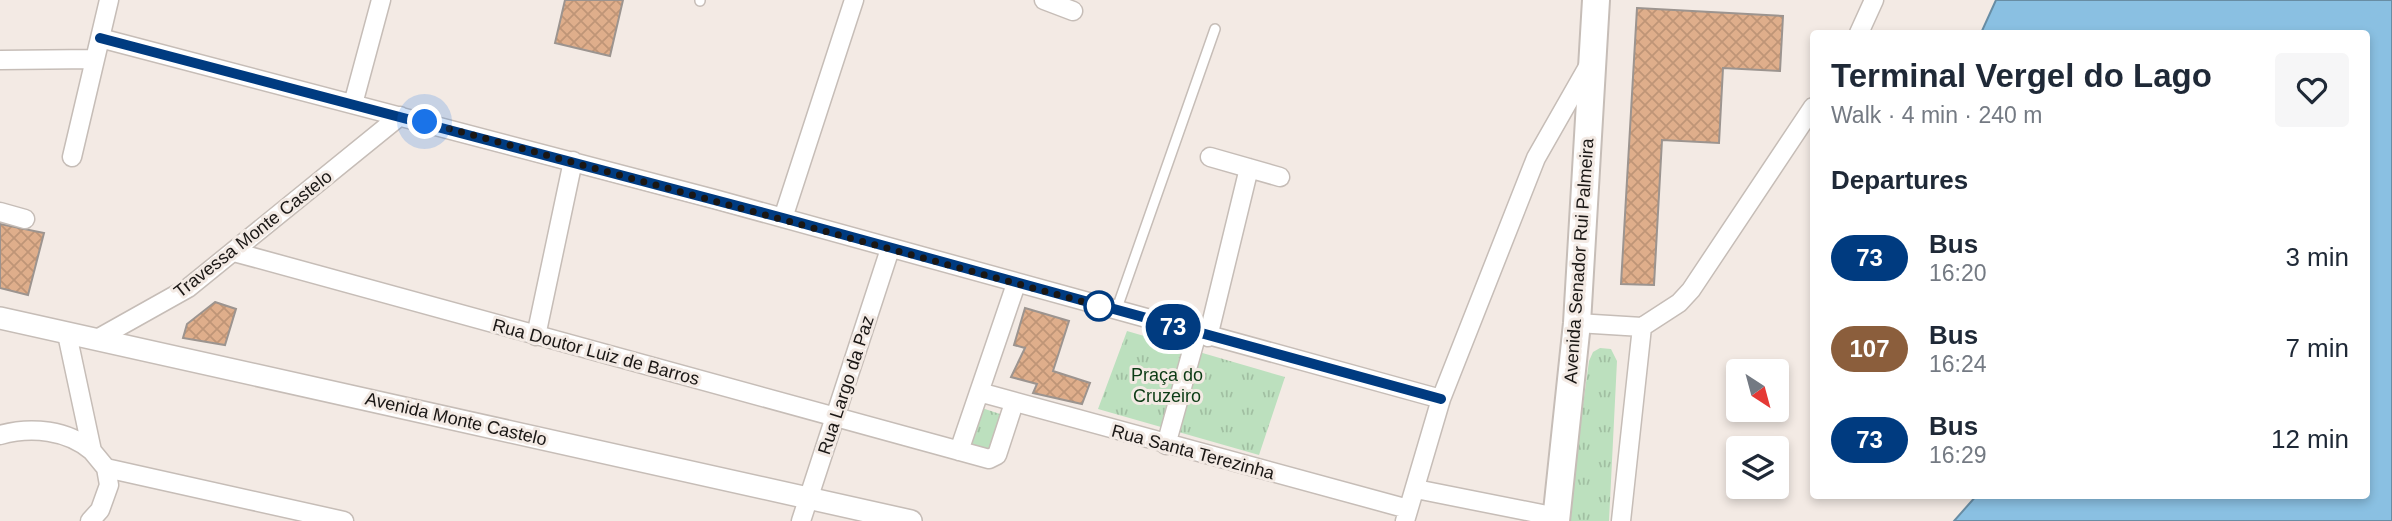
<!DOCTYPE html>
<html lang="en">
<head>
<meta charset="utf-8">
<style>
	:root { --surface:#fff; --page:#f6f6f7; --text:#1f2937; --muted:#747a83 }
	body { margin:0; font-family:Helvetica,sans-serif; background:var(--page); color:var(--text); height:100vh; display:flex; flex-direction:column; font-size:26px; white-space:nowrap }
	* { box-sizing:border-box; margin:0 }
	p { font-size:23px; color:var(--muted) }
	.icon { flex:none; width:38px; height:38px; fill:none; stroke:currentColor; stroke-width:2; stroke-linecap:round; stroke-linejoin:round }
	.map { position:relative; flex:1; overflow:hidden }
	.drawer { position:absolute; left:1810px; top:30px; width:560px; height:469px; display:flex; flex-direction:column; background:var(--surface); border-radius:7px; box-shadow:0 4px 10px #0003 }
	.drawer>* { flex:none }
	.badge { padding:0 14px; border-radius:23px; font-size:24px; line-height:46px }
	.needle { width:46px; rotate:144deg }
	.buttons { position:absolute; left:1726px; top:359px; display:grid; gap:14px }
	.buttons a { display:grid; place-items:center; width:63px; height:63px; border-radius:7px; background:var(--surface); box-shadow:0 4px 10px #0003; font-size:35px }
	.you { position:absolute; width:35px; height:35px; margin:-18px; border:5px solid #fff; border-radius:50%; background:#1a73e8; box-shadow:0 0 0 10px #1a73e833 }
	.map>.badge { position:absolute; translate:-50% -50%; box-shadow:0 0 0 4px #fff }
	h2 { padding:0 21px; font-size:26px; line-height:63px }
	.round { display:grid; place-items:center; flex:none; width:74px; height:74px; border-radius:7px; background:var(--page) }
	.headline { display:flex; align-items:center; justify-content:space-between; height:119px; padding:0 21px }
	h1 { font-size:33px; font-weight:800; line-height:52px }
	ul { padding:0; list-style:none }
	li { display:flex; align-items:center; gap:21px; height:91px; padding:0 21px }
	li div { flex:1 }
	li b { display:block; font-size:26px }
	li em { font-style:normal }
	li .badge { min-width:77px; font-weight:700; text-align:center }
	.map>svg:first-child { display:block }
	.park { fill:url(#park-tufts) }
	.water { fill:#8ac0e2; stroke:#688da4; stroke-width:2 }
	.building { fill:url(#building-cross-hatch); stroke:#9c948f; stroke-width:2 }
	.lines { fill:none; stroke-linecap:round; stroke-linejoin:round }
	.service-casing { stroke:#c6bdb7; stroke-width:12 }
	.minor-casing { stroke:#c6bdb7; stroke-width:21 }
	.tertiary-casing { stroke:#c6bdb7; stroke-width:24 }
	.primary-casing { stroke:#c6bdb7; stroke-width:30 }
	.service { stroke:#fff; stroke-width:9 }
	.minor { stroke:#fff; stroke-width:18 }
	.tertiary { stroke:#fff; stroke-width:21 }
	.primary { stroke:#fff; stroke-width:26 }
	.line-casing { stroke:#fff; stroke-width:16 }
	.line { stroke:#003b80; stroke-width:10 }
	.walk { stroke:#1a1715; stroke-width:7; stroke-dasharray:0 12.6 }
	.stop-dot { fill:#fff; stroke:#003b80; stroke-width:3.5 }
	.labels { text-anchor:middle; stroke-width:6; stroke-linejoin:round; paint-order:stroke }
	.street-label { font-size:18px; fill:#1a1715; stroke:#f3eae4 }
	.park-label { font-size:18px; fill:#0b3b14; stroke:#f3eae4 }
</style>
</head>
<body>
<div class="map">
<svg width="2392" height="521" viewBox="0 0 2392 521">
	<defs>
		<pattern id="park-tufts" width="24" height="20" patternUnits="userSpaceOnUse" patternTransform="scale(1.75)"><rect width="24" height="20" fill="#bce0be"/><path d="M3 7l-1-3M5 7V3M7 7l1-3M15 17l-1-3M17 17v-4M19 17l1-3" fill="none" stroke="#a1bfa2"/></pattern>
		<pattern id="building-cross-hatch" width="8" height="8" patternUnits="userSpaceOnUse" patternTransform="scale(1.75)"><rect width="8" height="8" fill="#dfae8b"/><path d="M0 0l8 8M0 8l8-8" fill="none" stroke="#bf9577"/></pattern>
	</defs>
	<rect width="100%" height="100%" fill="#f3eae4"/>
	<path class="park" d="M1127,331L1285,377L1259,455L1098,409Z
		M1600,348L1611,349L1617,361L1609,521H1567L1589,361L1593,352Z
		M982,408L1003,415L993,453L968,444Z"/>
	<path class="water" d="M1996,0H2392V521H1954L1977,495H2366V33H1981Z"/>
	<path class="building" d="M565,0H623L610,56L555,43Z
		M1637,8L1783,16L1780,71L1723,68L1719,143L1662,140L1654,285L1621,284Z
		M0,224L44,233L28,295L0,288Z
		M215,302L236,309L225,345L183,338L187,324Z
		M1025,308L1069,321L1053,371L1090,383L1082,404L1033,393L1037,384L1011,377L1025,348L1014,345Z"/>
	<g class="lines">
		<g class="service-casing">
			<path id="service" d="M700,1V0
				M1116,311L1215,29"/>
		</g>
		<g class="minor-casing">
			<path id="minor" d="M1044,0L1073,11
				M1859,33L1874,0
				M100,38L714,199L1441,399
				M0,60L95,59
				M353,104L381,0
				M72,157L109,0
				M1210,157L1280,177
				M0,212L25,219
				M783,218L854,0
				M234,252L989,459L997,455L1014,403
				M1577,323L1642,327L1679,303L1691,290L1813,107
				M67,334L92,451L106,468L109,485L100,510L90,521
				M536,336L573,161
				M1208,337L1249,168
				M97,339L188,288L400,116
				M979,392L1408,509
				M0,435C31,426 68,430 92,451
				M1166,445L1197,333
				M959,451L1016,284
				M106,468L344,521
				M1416,489L1557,517
				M801,521L890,249
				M1405,521L1441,399L1536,158L1589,65
				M1621,521L1642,327"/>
		</g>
		<g class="tertiary-casing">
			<path id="tertiary" d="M0,318L911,521"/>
		</g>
		<g class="primary-casing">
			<path id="primary" d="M1556,521L1577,323L1596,0"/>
		</g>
		<use href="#service" class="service"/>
		<use href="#minor" class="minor"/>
		<use href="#tertiary" class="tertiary"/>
		<use href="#primary" class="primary"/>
	</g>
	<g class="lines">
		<g class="line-casing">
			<path id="line" d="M100,38L783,218L1441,399"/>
		</g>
		<use href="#line" class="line"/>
		<path class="walk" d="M425,122L1099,306"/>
	</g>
	<circle class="stop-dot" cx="1099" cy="306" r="14"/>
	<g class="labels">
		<g class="street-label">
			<text transform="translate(253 234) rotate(-38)" y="6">Travessa Monte Castelo</text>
			<text transform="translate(1579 261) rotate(-86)" y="6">Avenida Senador Rui Palmeira</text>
			<text transform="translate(596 352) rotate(15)" y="6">Rua Doutor Luiz de Barros</text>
			<text transform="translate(846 385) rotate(-72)" y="6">Rua Largo da Paz</text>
			<text transform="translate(456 419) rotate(13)" y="6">Avenida Monte Castelo</text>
			<text transform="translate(1193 452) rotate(15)" y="6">Rua Santa Terezinha</text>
		</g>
		<g class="park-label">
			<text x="1167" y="381">Praça do<tspan x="1167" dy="21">Cruzeiro</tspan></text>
		</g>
	</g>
</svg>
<div class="buttons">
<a><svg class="needle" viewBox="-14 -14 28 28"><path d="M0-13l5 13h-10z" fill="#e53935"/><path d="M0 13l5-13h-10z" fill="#747a83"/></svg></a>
<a><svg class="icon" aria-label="layers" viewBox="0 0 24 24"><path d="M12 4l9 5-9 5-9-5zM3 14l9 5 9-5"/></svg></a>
</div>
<div class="you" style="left:425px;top:122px"></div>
<b class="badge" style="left:1173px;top:327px;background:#003b80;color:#fff">73</b>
<section class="drawer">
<div class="headline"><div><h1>Terminal Vergel do Lago</h1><p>Walk · 4 min · 240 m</p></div><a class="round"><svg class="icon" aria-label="heart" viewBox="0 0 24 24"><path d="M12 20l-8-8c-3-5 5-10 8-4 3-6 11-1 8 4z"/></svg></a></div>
<h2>Departures</h2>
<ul>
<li><span class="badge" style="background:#003b80;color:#fff">73</span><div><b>Bus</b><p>16:20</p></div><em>3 min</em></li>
<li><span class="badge" style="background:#8b5e3c;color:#fff">107</span><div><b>Bus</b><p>16:24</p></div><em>7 min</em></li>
<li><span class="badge" style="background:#003b80;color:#fff">73</span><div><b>Bus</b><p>16:29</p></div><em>12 min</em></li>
</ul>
</section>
</div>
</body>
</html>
